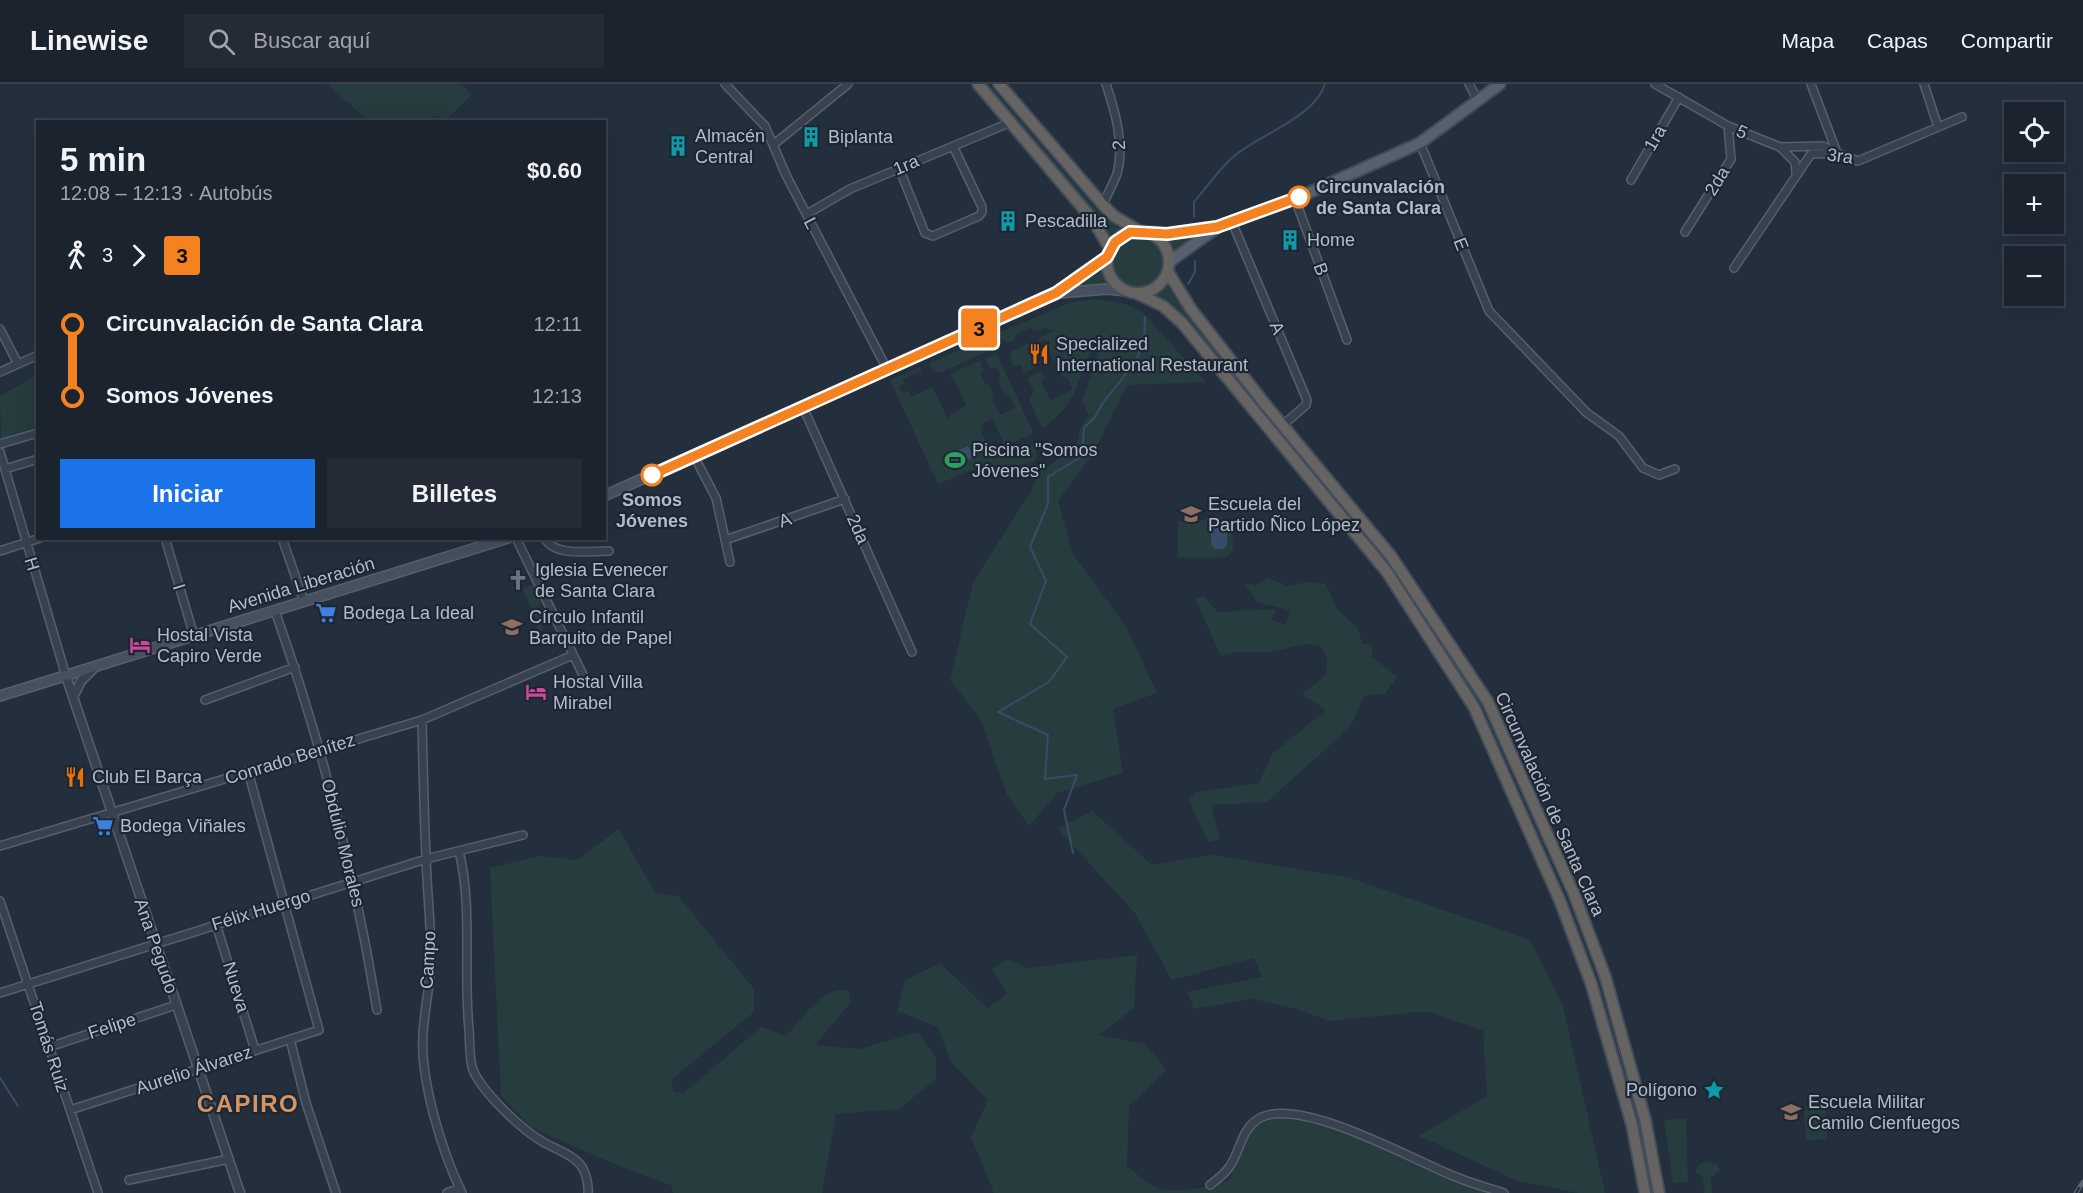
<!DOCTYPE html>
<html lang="es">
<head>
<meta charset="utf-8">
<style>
	:root { --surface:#1b232e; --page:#242b36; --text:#f1f3f6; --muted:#a0a4aa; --line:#39404a; --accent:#1a73e8 }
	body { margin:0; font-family:Helvetica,sans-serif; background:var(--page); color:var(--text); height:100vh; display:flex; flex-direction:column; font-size:22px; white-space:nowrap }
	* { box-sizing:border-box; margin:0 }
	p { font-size:20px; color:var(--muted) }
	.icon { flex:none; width:33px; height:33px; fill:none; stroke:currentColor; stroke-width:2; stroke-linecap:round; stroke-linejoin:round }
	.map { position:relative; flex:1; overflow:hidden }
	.side { position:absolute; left:36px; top:36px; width:570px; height:420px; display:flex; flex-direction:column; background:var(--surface); border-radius:0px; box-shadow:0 6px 24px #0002,0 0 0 2px var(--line) }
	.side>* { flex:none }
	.badge { padding:0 12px; border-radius:4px; font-size:21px; line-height:39px }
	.controls { position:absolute; left:2004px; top:18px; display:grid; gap:12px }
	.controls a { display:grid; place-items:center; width:60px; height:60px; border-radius:0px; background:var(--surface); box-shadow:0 6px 24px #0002,0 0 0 2px var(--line); font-size:30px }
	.map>.badge { position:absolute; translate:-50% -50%; box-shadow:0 0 0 3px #fff }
	.legs { display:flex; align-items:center; gap:9px; height:66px; padding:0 24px; font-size:20px }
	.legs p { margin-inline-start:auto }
	.overview { display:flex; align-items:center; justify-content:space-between; height:102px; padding:0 24px }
	h1 { font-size:33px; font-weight:600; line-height:45px }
	.primary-button { display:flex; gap:12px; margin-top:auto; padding:12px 24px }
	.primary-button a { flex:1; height:69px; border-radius:0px; background:var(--accent); color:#fff; font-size:24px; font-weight:600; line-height:69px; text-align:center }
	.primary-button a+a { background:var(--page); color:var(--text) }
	ul { padding:0 24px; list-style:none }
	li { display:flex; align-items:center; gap:21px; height:72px; font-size:22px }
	li i { display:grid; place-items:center; width:9px; height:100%; margin:0 8px; background:currentColor }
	li i::after { content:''; width:15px; height:15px; margin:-8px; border:4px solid; border-radius:50%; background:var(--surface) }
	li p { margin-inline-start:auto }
	li:first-child i { background:linear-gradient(#0000 50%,currentColor 0) }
	li:last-child i { background:linear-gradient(currentColor 50%,#0000 0) }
	header { display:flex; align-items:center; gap:36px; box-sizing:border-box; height:84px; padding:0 30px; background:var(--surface); border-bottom:2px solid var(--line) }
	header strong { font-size:28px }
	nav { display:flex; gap:33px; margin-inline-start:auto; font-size:21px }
	.search { width:420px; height:54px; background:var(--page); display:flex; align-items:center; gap:15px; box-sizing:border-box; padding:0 21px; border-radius:0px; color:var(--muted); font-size:22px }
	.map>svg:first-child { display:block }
	.green { fill:#263c3f }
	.water { fill:#394c67 }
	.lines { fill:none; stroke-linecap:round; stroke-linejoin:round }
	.stream { stroke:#394c67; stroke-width:2 }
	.minor-casing { stroke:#565f6c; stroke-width:10 }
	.tertiary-casing { stroke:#565f6c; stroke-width:11 }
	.secondary-casing { stroke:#565f6c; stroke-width:12 }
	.primary-casing { stroke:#414a57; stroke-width:14 }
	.trunk-casing { stroke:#434c59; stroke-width:14 }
	.minor { stroke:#38414e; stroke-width:7 }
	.tertiary { stroke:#38414e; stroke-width:8 }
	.secondary { stroke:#465061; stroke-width:9 }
	.primary { stroke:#56606e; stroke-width:10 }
	.trunk { stroke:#656462; stroke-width:10 }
	.rail-casing { stroke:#5a6575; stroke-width:4.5 }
	.rail { stroke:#1d2633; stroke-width:2; stroke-dasharray:7; stroke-linecap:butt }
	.line-1-casing { stroke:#fff; stroke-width:14 }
	.line-1 { stroke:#f58220; stroke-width:9 }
	.stop-1-dot { fill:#fff; stroke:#f58220; stroke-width:3 }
	.labels { text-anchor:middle; stroke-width:4.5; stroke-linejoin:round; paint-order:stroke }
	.street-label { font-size:18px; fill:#b4bcc9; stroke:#1d2633 }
	.poi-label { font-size:18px; fill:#b4bcc9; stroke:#1d2633; text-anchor:start }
	.stop-label { font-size:18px; font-weight:bold; fill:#b4bcc9; stroke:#1d2633; text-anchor:start }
	.district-label { font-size:24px; font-weight:bold; letter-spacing:1.5px; fill:#d59563; stroke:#1d2633 }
</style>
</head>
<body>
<header>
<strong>Linewise</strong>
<div class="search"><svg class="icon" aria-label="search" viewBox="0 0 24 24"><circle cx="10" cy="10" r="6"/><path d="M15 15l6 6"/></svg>Buscar aquí</div>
<nav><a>Mapa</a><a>Capas</a><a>Compartir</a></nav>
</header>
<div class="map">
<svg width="2083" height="1109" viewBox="0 0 2083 1109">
	<rect width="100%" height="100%" fill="#242f3e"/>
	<path class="green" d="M327,0H461L472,10L447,36L434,31L429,37H369Z
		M985,0H989L1101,131L1120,145L1108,155L1098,134Z
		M1202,150L1175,171L1167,154Z
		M1113 178a25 25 0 1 1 50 0a25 25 0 1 1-50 0Z
		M1100,182L1108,201L1069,204Z
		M1167,202L1248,308L1245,310L1186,237L1156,211Z
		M1097,215L1122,219L1140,226L1206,298L1127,301L1093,369L1058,417L1073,470L1127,544L1157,609L1113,625L1123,689L1057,709L1029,742L1007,711L980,634L950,596L973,498L1030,409L1040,387L1076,364L1080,345L1089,332L1082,317L1098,271L1096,266L1090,269C1077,301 1073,324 1042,345L1029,315L1034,308L1027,294L1042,287L1045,294L1041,297L1051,316L1073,305L1067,293L1063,294L1047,264L1049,263L1046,256L1039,258L1038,255L1054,247L1045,244L1037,247L1030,244L1016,250L1014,257L1008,259L1003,256L999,249L1071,218Z
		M992,252L994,257L991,259L994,261L993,265L939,289L933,287L930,279Z
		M1033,257L1035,261L1027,264L1035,284L1024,289L1021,281L1013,282L1010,272L1012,267Z
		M997,270L1033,348L1031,351L1005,362L993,335L982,339L983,342L980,344L993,374L1008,368L1009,371L1034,360C1037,368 1039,372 1033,378L994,387L992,381L986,384L985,381L938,400L890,296L920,283L922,287L903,295L905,300L899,303L902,309L909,307L911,313L933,303L947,334L966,321L954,295H952L950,290L980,277L984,288L980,290L986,301L989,300L994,310L991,312L1000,331L1015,324L1009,310L1005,312L997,294L1000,292L996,283L990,285L985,275Z
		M37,291V344L1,355L0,312Z
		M1206,433H1222V436H1232L1233,466L1227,473L1178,474V437L1206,436Z
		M1268,494L1288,502L1307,498L1326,500L1337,525L1358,544L1362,560L1371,561L1373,567L1371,572L1397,593L1385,610L1364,612L1351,642L1267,718L1211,721L1220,755L1208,758L1189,716L1196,708L1259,699L1272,670L1326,626L1302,610L1326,591L1327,573L1320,562C1297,557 1289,566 1268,568C1251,569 1238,566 1221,572L1195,514L1204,513L1218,528L1276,525L1272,535L1285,541L1290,528L1277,523L1257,518L1245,500L1257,501Z
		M533,500L541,518L538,524L542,533L543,546L537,547L536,534L522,505Z
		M1092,727L1152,781L1212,771L1350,794L1530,856L1563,922L1605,1109H1579L1518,1097L1419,1052L1487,1012L1483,947L1427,927L1329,937L1297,925L1253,915L1194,925L1187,908L1262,893L1254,874L1172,896L1134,828L1058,745Z
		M619,745L655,809L678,812L754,905V928L672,995L673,1008L684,1009L761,943L786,952C801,936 825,899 849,907L851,918L815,961L859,965L918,948L936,974V995L899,1025L836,1030L822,1109H673L671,1101L626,1085L530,1043L501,1012L490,784L538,772L577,776Z
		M1137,871L1134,924L1099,951L1145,960L1167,986L1129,1022L1127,1082C1136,1089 1148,1101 1159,1104C1182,1109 1208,1104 1229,1096C1237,1080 1240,1059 1251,1046C1284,1007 1415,1081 1453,1096C1466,1101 1479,1105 1493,1109H994L971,1053L988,1016L951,978L938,943L897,927L905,896L940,879L987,924L1007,910L992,885L1008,875L1027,884Z
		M1825,1022L1827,1055L1806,1056L1804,1023Z
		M1686,1034L1688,1098L1673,1099L1664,1036Z
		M1707,1078L1717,1080L1720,1086L1711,1094L1712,1109H1704L1703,1094L1696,1089C1695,1082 1700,1079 1707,1078Z"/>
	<path class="water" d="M968,362L974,373L952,383L947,372Z
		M1217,440H1223L1227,444V461L1224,465H1215L1211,461V446L1217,443Z"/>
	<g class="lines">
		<path class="stream" d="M1194,133V118C1207,103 1219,85 1234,72C1259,51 1315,33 1325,0
			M1188,200L1195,188V177
			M1073,769L1064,726L1077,691L1045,695L1048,651L998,628L1049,598L1067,573L1030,540L1046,497L1030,463L1048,420V393L1082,372L1084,344L1095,333L1102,320L1136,277L1144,256L1145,233
			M0,994L18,1022"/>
		<g class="minor-casing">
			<path id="minor" d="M725,0L765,42L786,91L887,285
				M1469,0L1478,17
				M1655,0L1728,42L1765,57L1780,63L1823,62L1835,68
				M1811,0L1837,69
				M1924,0L1938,43
				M1420,59L1489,227L1587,329L1619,352L1643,384L1659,391L1675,385
				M773,61L848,0
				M1780,63L1795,78L1796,89
				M899,84L925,149L933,152L979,132L982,128V123L953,62
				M1631,96L1679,13
				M1295,115L1347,256
				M1103,121C1107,111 1113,100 1117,90C1125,61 1115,27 1106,0
				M807,130L850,105L1009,39
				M1232,138L1307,316L1306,321L1283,341
				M1685,148L1731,75L1728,42
				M1734,184L1811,70L1837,69L1858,77L1962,33
				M0,245L18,280
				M0,288L38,271
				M803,323L912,568
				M0,360L38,349
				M0,368L66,592
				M694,372L716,414L730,478
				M5,385L38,375
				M165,454L194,552
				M282,454L304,517
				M516,454L585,595
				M545,454C553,473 591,467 609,467
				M725,456L845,415
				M0,467L40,454
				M275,527C321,657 355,790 377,926
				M205,616L295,583
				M422,636C423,682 424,728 426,773C427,807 431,840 431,874C431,899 424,925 423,951C420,996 442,1068 462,1109
				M0,762L422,636L573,571
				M459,767C473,824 463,886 469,945C470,958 469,975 473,986C483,1009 522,1046 543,1058C555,1065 574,1071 582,1083C586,1089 589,1102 588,1109
				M0,817L98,1109
				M216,840L255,966
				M0,909L426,775L523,751
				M290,955L306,1019L336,1109
				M49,963L176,921
				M70,1026L319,946L248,687
				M129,1096L229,1075
				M1210,1101C1218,1095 1225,1090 1230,1082C1241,1066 1241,1043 1262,1033C1304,1014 1413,1076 1456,1093C1471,1099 1488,1104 1504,1109
				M447,1109L460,1104"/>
		</g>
		<g class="tertiary-casing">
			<path id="tertiary" d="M66,592L240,1109
				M73,613L81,597L95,583"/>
		</g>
		<g class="secondary-casing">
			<path id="secondary" d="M1058,209L1107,205L1127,207
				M604,412L1056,209L1107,173
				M0,612L508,454"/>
		</g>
		<g class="primary-casing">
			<path id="primary" d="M1147,148L1167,150L1217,143L1295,115L1420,59L1500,0
				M1169,178L1215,145"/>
		</g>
		<g class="trunk-casing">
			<path id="trunk" d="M978,0L1093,136L1110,165
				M999,0L1103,121L1114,132L1139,147
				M1107 178a31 31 0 1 1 62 0a31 31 0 1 1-62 0Z
				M1168,188L1191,225L1265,320L1391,472L1488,618L1574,810L1605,892L1645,1035L1659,1109
				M1136,209L1163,222L1182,239L1387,488L1474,623L1560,817L1591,899L1632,1041L1645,1109"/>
		</g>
		<use href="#minor" class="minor"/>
		<use href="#tertiary" class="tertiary"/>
		<use href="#secondary" class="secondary"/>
		<use href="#primary" class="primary"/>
		<use href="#trunk" class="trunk"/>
		<g class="rail-casing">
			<path id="rail" d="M2076,1109L2083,1098"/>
		</g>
		<use href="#rail" class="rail"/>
	</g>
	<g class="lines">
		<g class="line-1-casing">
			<path id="line-1" d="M652,391L1056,209L1107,173L1115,158L1130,148L1167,150L1217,143L1299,113"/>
		</g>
		<use href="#line-1" class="line-1"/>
	</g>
	<defs>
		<g id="building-bare" transform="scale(1.62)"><path d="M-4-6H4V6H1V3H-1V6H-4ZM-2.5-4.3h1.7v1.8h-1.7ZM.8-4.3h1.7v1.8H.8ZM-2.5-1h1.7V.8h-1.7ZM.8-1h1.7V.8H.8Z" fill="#0f9aa8" stroke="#1d2633" stroke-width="2.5" paint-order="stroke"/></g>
		<g id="restaurant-bare" transform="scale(1.62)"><path d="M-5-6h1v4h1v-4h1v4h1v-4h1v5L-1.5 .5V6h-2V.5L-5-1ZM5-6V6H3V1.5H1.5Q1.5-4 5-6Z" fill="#e8710a" stroke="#1d2633" stroke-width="2.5" paint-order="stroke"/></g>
		<g id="stadium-bare" transform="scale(1.62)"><path d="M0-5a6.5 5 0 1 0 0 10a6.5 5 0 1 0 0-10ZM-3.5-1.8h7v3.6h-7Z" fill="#2e9e5b" stroke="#1d2633" stroke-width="2.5" paint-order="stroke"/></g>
		<g id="university-bare" transform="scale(1.62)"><path d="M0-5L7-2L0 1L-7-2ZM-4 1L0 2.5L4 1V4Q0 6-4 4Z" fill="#8d6e63" stroke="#1d2633" stroke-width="2.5" paint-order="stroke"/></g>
		<g id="church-bare" transform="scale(1.62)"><path d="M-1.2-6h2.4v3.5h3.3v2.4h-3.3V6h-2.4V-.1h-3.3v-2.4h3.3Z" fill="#6b7280" stroke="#1d2633" stroke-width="2.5" paint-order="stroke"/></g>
		<g id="supermarket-bare" transform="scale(1.62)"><path d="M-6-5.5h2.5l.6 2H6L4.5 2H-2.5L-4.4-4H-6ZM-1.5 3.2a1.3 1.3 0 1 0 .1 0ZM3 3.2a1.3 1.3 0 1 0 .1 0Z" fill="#3f7fe0" stroke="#1d2633" stroke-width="2.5" paint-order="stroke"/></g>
		<g id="school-bare" transform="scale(1.62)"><path d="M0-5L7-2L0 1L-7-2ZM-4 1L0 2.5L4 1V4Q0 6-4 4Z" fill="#8d6e63" stroke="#1d2633" stroke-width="2.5" paint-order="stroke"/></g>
		<g id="hotel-bare" transform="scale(1.62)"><path d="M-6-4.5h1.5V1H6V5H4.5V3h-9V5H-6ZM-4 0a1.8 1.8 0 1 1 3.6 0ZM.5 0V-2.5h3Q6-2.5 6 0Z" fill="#d1479c" stroke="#1d2633" stroke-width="2.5" paint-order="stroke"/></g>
		<g id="sight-bare" transform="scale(1.62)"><path d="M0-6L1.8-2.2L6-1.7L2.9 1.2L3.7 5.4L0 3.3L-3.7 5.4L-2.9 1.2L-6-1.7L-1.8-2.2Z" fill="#0f9aa8" stroke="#1d2633" stroke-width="2.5" paint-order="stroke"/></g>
	</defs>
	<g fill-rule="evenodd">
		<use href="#building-bare" x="811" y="53"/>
		<use href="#building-bare" x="678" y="62"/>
		<use href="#building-bare" x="1008" y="137"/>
		<use href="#building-bare" x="1290" y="156"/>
		<use href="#restaurant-bare" x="1039" y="270"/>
		<use href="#stadium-bare" x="955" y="376"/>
		<use href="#university-bare" x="1191" y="430"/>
		<use href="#church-bare" x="518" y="496"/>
		<use href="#supermarket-bare" x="326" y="529"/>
		<use href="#school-bare" x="512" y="543"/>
		<use href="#hotel-bare" x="140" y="561"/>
		<use href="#hotel-bare" x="536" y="608"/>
		<use href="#restaurant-bare" x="75" y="693"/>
		<use href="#supermarket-bare" x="103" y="742"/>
		<use href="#sight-bare" x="1714" y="1006"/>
		<use href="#school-bare" x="1791" y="1028"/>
	</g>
	<g class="stop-1-dot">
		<circle cx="1299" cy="113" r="10"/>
		<circle cx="652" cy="391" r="10"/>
	</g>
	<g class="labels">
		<g class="street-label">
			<text transform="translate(1742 48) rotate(23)" y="6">5</text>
			<text transform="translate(1655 54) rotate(-60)" y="6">1ra</text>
			<text transform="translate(1119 61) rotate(-93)" y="6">2</text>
			<text transform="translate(1840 72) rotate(8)" y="6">3ra</text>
			<text transform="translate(906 81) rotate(-23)" y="6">1ra</text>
			<text transform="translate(1717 97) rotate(-58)" y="6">2da</text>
			<text transform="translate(811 139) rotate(62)" y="6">L</text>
			<text transform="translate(1461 160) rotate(68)" y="6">E</text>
			<text transform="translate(1321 185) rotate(70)" y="6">B</text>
			<text transform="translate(1277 244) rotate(67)" y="6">A</text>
			<text transform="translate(785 436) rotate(-19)" y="6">A</text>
			<text transform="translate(858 445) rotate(66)" y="6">2da</text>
			<text transform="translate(32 480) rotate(73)" y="6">H</text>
			<text transform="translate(301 501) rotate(-17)" y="6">Avenida Liberación</text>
			<text transform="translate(179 503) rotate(73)" y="6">I</text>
			<text transform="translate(290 675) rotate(-17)" y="6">Conrado Benítez</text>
			<text transform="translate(1550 720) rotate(66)" y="6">Circunvalación de Santa Clara</text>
			<text transform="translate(343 759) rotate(76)" y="6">Obdulio Morales</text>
			<text transform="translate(261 826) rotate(-17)" y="6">Félix Huergo</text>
			<text transform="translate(156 862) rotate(71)" y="6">Ana Pegudo</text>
			<text transform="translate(428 876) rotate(-87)" y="6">Campo</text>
			<text transform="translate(236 903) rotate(73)" y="6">Nueva</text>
			<text transform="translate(112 942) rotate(-18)" y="6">Felipe</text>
			<text transform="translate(49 963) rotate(72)" y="6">Tomás Ruiz</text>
			<text transform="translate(194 986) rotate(-18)" y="6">Aurelio Álvarez</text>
		</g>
		<g class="poi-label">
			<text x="695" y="58">Almacén<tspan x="695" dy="21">Central</tspan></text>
			<text x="828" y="59">Biplanta</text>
			<text x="1025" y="143">Pescadilla</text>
			<text x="1307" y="162">Home</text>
			<text x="1056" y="266">Specialized<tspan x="1056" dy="21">International Restaurant</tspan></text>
			<text x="972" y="372">Piscina "Somos<tspan x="972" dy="21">Jóvenes"</tspan></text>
			<text x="1208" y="426">Escuela del<tspan x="1208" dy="21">Partido Ñico López</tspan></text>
			<text x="535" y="492">Iglesia Evenecer<tspan x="535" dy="21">de Santa Clara</tspan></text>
			<text x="343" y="535">Bodega La Ideal</text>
			<text x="529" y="539">Círculo Infantil<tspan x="529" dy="21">Barquito de Papel</tspan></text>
			<text x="157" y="557">Hostal Vista<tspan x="157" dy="21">Capiro Verde</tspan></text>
			<text x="553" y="604">Hostal Villa<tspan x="553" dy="21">Mirabel</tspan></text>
			<text x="92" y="699">Club El Barça</text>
			<text x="120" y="748">Bodega Viñales</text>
			<text x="1697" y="1012" text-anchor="end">Polígono</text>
			<text x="1808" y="1024">Escuela Militar<tspan x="1808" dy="21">Camilo Cienfuegos</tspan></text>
		</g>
		<g class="stop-label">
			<text x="1316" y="109">Circunvalación<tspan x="1316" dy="21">de Santa Clara</tspan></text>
			<text x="652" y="422" text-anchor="middle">Somos<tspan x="652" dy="21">Jóvenes</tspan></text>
		</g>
		<g class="district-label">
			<text x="248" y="1028">CAPIRO</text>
		</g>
	</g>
</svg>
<div class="controls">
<a><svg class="icon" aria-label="locate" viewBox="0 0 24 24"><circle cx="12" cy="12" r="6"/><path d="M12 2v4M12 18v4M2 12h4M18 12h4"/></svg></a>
<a>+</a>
<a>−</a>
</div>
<b class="badge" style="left:979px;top:244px;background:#f58220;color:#111">3</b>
<section class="side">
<div class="overview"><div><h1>5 min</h1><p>12:08 – 12:13 · Autobús</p></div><b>$0.60</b></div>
<div class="legs"><svg class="icon" aria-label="walk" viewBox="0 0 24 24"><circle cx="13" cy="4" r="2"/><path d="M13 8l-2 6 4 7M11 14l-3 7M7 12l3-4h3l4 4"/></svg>3<svg class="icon" aria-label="forward" viewBox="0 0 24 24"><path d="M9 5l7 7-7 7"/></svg><b class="badge" style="background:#f58220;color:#111">3</b></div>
<ul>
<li><i style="color:#f58220"></i><b>Circunvalación de Santa Clara</b><p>12:11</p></li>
<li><i style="color:#f58220"></i><b>Somos Jóvenes</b><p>12:13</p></li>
</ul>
<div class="primary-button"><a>Iniciar</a><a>Billetes</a></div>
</section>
</div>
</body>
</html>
